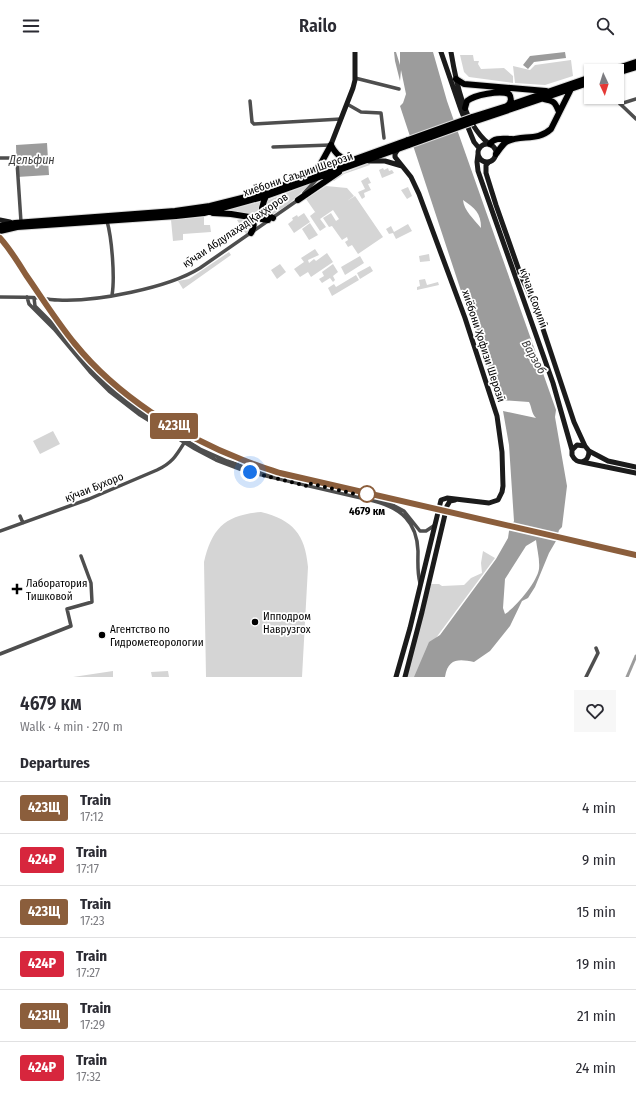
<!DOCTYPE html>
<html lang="en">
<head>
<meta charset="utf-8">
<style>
	:root { --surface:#fff; --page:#f7f7f7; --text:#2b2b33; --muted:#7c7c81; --line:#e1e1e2 }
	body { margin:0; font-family:"Fira Sans Condensed",sans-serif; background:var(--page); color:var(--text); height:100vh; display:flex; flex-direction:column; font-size:15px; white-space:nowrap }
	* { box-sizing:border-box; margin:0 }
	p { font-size:13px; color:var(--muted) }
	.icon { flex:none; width:22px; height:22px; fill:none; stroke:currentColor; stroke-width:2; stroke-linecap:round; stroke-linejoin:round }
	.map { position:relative; height:625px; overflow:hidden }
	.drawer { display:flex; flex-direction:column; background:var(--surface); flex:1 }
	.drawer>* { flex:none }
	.badge { padding:0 8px; border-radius:3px; font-size:14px; line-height:26px }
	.needle { width:26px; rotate:176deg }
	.fabs { position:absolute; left:584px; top:12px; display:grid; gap:8px }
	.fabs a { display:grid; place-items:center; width:40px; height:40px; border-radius:0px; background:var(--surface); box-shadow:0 1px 3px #0004; font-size:20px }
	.you { position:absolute; width:20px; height:20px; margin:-10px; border:3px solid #fff; border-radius:50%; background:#1a73e8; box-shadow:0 0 0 6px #1a73e833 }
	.map>.badge { position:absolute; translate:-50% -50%; box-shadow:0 0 0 2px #fff }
	h2 { padding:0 20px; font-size:15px; line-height:36px }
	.round { display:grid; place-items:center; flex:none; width:42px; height:42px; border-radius:0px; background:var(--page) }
	.summary { display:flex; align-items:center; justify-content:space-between; height:68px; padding:0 20px }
	h1 { font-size:19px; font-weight:600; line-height:30px }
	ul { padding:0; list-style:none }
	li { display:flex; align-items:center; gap:12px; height:52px; padding:0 20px; border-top:1px solid var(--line) }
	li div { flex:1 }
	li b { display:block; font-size:15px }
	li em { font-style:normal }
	li .badge { min-width:44px; font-weight:700; text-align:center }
	header { display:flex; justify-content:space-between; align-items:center; height:52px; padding:0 20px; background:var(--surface); font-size:18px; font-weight:600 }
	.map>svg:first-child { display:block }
	.green { fill:#d5d5d5 }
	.water { fill:#9c9c9c; fill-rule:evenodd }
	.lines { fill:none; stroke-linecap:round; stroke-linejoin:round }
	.canal { stroke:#9c9c9c; stroke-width:3 }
	.highway-casing { stroke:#dbdbdb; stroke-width:8 }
	.street { stroke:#4e4e4e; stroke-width:3.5 }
	.secondary { stroke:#1b1b1b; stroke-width:5 }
	.highway { stroke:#000; stroke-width:6 }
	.rail { stroke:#000; stroke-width:1; stroke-dasharray:6 2 1 2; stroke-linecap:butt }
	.highway-bridge-casing { stroke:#dbdbdb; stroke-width:8; stroke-linecap:butt }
	.highway-bridge { stroke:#000; stroke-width:6 }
	.line-casing { stroke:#fff; stroke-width:9 }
	.line { stroke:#8b5e3c; stroke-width:6 }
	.walk { stroke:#000; stroke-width:4; stroke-dasharray:0 7.2 }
	.stop-dot { fill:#fff; stroke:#8b5e3c; stroke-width:2 }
	.poi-dot { fill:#000; stroke:#fff; stroke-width:1.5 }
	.labels { text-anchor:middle; stroke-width:3.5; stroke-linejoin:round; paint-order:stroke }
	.street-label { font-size:11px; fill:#000; stroke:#fff }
	.stop-label { font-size:11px; font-weight:bold; fill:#000; stroke:#fff }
	.poi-label { font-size:11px; fill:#000; stroke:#fff; text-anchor:start }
	.water-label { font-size:12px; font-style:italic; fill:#3d3d3d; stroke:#fff }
</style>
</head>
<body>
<header><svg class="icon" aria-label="menu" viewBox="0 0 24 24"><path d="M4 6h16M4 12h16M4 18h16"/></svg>Railo<svg class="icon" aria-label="search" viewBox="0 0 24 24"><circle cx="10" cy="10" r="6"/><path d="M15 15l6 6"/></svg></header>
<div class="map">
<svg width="636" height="625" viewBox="0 0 636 625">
	<rect width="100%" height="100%" fill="#fff"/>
	<path class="green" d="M460,3H473L474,9H479L478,12L481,17L504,16L513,24V31L469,25L464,20Z
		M571,8L573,24L545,33L515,31L513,14L530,18L535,13Z
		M369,111L370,113L344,122L334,129L333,128L344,121Z
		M383,116L384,118L388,116L389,119L392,118L394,121L382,126L379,118Z
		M368,125L371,131L368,132L371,138L364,141L365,145L362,147L358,140L365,137L361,129Z
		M310,132L289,152L272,163H270L264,156L266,149Z
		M326,134L347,136L354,144L347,149L355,144L383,185L358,202L352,193L348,195L345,190L348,188L347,185L342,188L332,174L329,175L323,166L331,161L336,169L339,167L333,158L320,167L306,147Z
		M408,135L412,144L407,147L401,138Z
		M260,150V160L266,165L223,159Z
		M315,160L326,175L320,179L310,164Z
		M304,161L310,170L294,181L288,172L293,168L292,166L297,163L298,165Z
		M204,165V173H210L211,180L183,182V188L173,189L171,168Z
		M242,167H248L252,172L249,180L246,182L237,168Z
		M310,171L318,183L309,188L302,177Z
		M408,172L412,179L396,187L393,181L389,182L386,177L391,174L394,180Z
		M315,197L319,203L308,208L309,211L314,207L316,209L327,201L333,210L311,225L308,220L300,225L294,217L304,210L301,206Z
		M229,200L231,203L183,237L178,229L189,227Z
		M429,202L430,209L420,210L419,204Z
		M360,204L364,211L345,223L341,215Z
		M280,212L286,220L277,227L271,218Z
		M333,212L338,220L333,224L335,228L333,230L330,226L322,231L319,227L324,224L322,220Z
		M370,214L373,219L360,227L357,221Z
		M356,223L359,228L332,244L328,236L334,232L336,235Z
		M425,227L427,233L438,230L439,233L417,238V235L420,234L419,228Z
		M53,379L60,392L40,402L33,389Z
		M261,460C293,468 305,482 308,515L302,625H206L204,510C212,476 225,463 261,460Z
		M483,499L495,506L430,594L416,625H407L431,532H439L442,534L464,533L471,526L482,521L481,511Z
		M113,619V625H73Z
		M168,619L169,625H152L151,620Z"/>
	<path class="water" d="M394,0H396L400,13V0H433L447,49L556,358L555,365L567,434L562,475L559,478L556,489L549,501L535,535L528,546L522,549L510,574L490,599L474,610C459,607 448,606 445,625H414L429,590L440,583L496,507L508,486L509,479L514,469L509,393L503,359L536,366C531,361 532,355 529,350L499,348L472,263L461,239L400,54L403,51L406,42L401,18L400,29L395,9ZM463,148C475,156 481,161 481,176C474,167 464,159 463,148ZM536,488C537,497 540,508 539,517C537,530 516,555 505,562L503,556L505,527L526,494Z
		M565,0L566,6L534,10L528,17L523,13L530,4Z
		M47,91L49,123L17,125L16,93Z"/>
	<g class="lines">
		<path class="canal" d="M627,625L636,604"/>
		<g class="highway-casing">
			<path id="highway" d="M609,19L636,10
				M617,21L636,15
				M456,27L464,32L546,39
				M544,47C554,49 555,50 559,60
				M465,56L467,49C474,43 500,38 509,42C512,46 511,51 507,54
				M472,65L507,54L591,25
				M473,70L591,30
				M490,92C494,85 504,87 512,87
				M331,93C336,103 341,106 351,109
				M496,102C499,98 502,93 506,90C521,82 537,90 551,77L571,37
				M312,122L320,113L331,93
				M266,144L264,149L262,156L266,162L273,166
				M298,148L339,120
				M213,161L231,162L268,168
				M248,165C255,169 255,174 251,181
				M0,174L15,171L175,159L210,154L254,143L278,135L408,88
				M0,179L17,175L176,164L204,161L266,144L409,93"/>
		</g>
		<path class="street" d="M355,26L399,37
			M613,45L636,67
			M250,49L252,70L254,72L341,67
			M347,52L361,60L381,61L384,86
			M620,52L636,47
			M273,95L331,93
			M0,106H13L17,110L21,170
			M304,141L317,127
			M107,169C112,187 115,226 112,243
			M0,245C13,245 27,245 40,246C46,247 52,248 58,248C96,250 168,236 200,216L298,148
			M27,245L29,252L54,277L90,320L109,339L140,363L195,397L216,408L245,419L374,449C401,456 417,470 418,499C418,510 417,520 420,531
			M34,246L35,254L56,275L98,324L115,340L147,364L200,397L227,409L254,418L387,450L404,459L420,479H426L435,473
			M20,464L23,471
			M0,479L89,447L157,418C172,411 176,404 184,391
			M0,602L71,574L67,557L92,550L91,531L81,504
			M586,625L598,601L596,596"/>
		<path class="secondary" d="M441,0L461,58L474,90L479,96
			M451,0C456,30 464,71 488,91
			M478 101a9 9 0 1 1 18 0a9 9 0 1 1-18 0Z
			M330,95L353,36L355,28V0
			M478,102L477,110L478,119L553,331L572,398
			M369,109H385L402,114
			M489,110L486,113V121L496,153L521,224L536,256L574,370L585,394L589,399C589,411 577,414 572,403V398L577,393L585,394
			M0,168L10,170
			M589,399L608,409L636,415
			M582,410L636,421
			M396,625L410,576L441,448L447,446L489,451L498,448L502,440L503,434L502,400L497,364L465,266L419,142L411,125L395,105V102L398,97
			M405,625L422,560L447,454L450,449L455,448"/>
		<use href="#highway" class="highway"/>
		<path class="rail" d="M0,186C10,197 18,210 26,223C42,246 57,270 75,292C118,345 180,384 243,408C255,413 268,417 280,421L636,503"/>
		<g class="highway-bridge-casing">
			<path id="highway-bridge" d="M408,88L472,65
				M409,93L473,70"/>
		</g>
		<use href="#highway-bridge" class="highway-bridge"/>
	</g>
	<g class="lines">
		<g class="line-casing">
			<path id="line" d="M0,186C10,197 18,210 26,223C42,246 57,270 75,292C117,344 181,384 243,408C255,413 268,417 280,421L636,503"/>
		</g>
		<use href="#line" class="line"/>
		<path class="walk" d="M250,420L307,434L308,431L364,444L367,442"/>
	</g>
	<circle class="stop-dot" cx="367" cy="442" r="8"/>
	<g class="poi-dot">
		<path d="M15 531h4v4h4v4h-4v4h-4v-4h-4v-4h4z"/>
		<circle cx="255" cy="570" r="4"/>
		<circle cx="102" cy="583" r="4"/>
	</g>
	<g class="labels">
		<g class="street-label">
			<text transform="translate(298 122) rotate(-19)" y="4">хиёбони Саъдии Шерозӣ</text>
			<text transform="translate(235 178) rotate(-34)" y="4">кӯчаи Абдулаҳад Қаҳҳоров</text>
			<text transform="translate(534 246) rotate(70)" y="4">кӯчаи Соҳилӣ</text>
			<text transform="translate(484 294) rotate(72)" y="4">хиёбони Ҳофизи Шерозӣ</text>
			<text transform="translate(94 435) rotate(-22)" y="4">кӯчаи Бухоро</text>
		</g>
		<g class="stop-label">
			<text x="367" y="463">4679 км</text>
		</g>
		<g class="poi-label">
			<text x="26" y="535">Лаборатория<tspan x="26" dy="13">Тишковой</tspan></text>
			<text x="263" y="568">Ипподром<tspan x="263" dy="13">Наврузгох</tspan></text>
			<text x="110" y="581">Агентство по<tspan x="110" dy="13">Гидрометеорологии</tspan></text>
		</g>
		<g class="water-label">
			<text x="32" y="112">Дельфин</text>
			<text transform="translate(534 305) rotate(60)" y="4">Варзоб</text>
		</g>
	</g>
</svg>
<div class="fabs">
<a><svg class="needle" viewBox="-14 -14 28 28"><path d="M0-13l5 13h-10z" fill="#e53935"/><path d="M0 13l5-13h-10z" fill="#7c7c81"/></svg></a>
</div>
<div class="you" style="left:250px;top:420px"></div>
<b class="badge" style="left:174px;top:374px;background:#8b5e3c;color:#fff">423Щ</b>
</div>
<section class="drawer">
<div class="summary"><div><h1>4679 км</h1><p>Walk · 4 min · 270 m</p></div><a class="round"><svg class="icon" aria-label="heart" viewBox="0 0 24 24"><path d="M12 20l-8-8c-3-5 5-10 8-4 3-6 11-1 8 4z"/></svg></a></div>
<h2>Departures</h2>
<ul>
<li><span class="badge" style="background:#8b5e3c;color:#fff">423Щ</span><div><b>Train</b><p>17:12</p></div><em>4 min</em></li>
<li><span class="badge" style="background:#d7263d;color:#fff">424Р</span><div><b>Train</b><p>17:17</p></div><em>9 min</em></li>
<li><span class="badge" style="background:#8b5e3c;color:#fff">423Щ</span><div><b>Train</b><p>17:23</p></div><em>15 min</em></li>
<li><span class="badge" style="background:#d7263d;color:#fff">424Р</span><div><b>Train</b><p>17:27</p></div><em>19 min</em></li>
<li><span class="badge" style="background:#8b5e3c;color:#fff">423Щ</span><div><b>Train</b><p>17:29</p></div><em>21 min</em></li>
<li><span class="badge" style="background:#d7263d;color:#fff">424Р</span><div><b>Train</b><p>17:32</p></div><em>24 min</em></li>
</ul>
</section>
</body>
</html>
